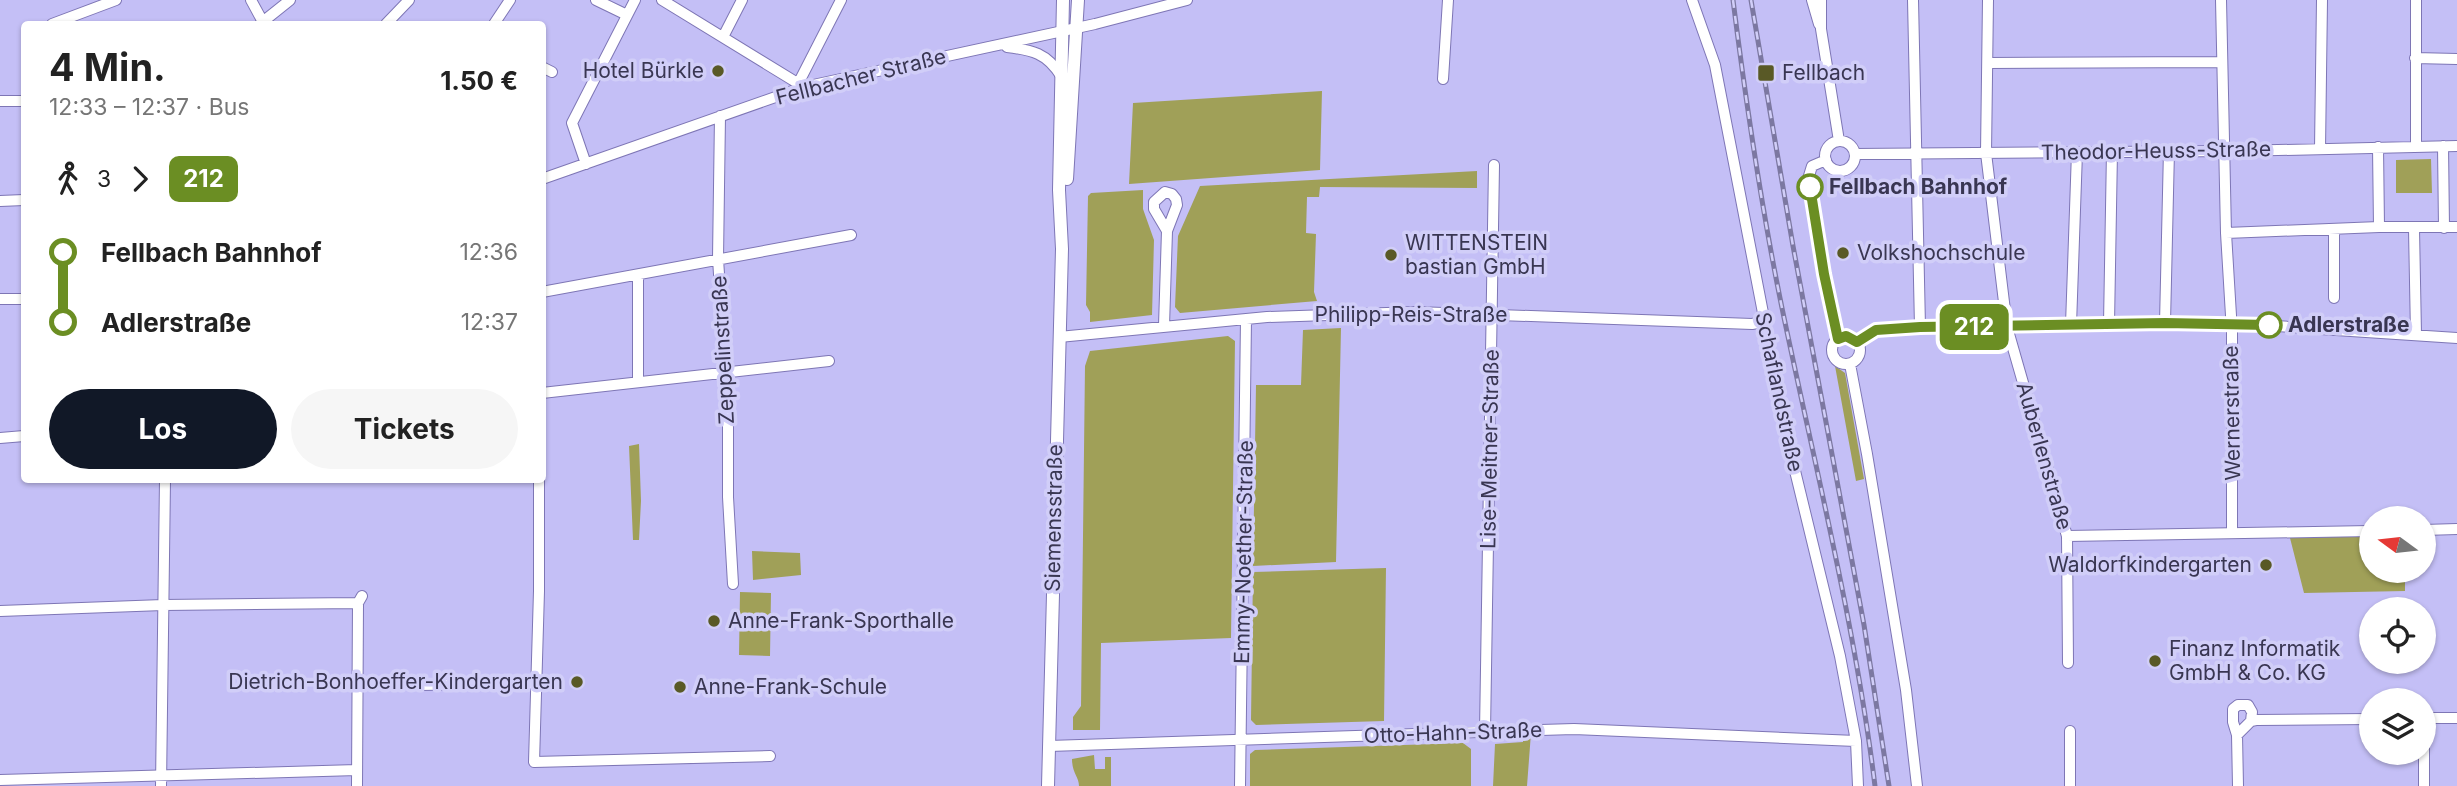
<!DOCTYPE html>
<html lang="de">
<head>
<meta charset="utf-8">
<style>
	:root { --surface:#fff; --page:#f6f6f6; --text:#222; --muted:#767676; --accent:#111827 }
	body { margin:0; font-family:Inter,sans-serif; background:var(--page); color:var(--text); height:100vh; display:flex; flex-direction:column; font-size:26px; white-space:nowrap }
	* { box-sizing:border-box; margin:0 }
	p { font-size:23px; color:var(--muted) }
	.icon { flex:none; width:38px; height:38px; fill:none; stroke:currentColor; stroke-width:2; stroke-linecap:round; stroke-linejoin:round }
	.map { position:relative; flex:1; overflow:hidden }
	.drawer { position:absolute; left:21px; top:21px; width:525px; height:462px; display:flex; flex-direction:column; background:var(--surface); border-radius:7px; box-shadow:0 2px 5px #0004 }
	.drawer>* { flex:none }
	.badge { padding:0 14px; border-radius:10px; font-size:24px; line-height:46px }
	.needle { width:46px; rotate:285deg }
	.tools { position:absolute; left:2359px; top:506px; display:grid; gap:14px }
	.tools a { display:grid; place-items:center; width:77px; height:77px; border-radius:50%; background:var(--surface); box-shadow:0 2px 5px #0004; font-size:35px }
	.map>.badge { position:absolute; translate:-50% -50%; box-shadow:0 0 0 4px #fff }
	.legs { display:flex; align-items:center; gap:10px; height:77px; padding:0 28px; font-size:23px }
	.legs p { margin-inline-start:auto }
	.overview { display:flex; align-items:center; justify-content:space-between; height:119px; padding:0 28px }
	h1 { font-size:38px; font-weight:700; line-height:52px }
	.primary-button { display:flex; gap:14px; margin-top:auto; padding:14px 28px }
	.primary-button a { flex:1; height:80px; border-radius:42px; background:var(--accent); color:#fff; font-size:28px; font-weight:700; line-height:80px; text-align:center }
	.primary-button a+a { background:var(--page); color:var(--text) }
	ul { padding:0 28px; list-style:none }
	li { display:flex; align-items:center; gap:24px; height:70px; font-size:26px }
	li i { display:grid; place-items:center; width:10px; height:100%; margin:0 9px; background:currentColor }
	li i::after { content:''; width:18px; height:18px; margin:-9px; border:5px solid; border-radius:50%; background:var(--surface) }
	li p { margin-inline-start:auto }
	li:first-child i { background:linear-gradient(#0000 50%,currentColor 0) }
	li:last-child i { background:linear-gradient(currentColor 50%,#0000 0) }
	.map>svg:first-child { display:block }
	.green { fill:#a0a058 }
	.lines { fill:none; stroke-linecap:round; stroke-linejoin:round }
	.minor-casing { stroke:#7e76b5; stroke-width:12 }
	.major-casing { stroke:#7e76b5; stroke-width:14 }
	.minor { stroke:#fff; stroke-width:10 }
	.major { stroke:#fff; stroke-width:12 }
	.rail-casing { stroke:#7c78a1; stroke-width:5 }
	.rail { stroke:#d1cef8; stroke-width:2.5; stroke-dasharray:8; stroke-linecap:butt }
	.line-1-casing { stroke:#fff; stroke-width:16 }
	.line-1 { stroke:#6b8e23; stroke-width:10 }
	.poi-dot { fill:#595926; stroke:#d1cef8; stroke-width:2.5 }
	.stop-1-dot { fill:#fff; stroke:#6b8e23; stroke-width:3.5 }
	.labels { text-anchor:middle; stroke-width:7; stroke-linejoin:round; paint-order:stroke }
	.poi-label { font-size:21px; fill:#393652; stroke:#d1cef8; text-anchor:start }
	.street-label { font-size:21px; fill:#393652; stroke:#d1cef8 }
	.stop-label { font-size:21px; font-weight:bold; fill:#393652; stroke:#d1cef8; text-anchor:start }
</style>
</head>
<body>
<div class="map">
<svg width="2457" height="786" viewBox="0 0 2457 786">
	<rect width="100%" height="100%" fill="#c4bff6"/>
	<path class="green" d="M1322,91L1320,170L1129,184L1133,103Z
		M2431,159L2432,193H2396V160Z
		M1477,171V188L1320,187L1319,197H1307L1306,233L1316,234L1314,292L1317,301L1180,313L1175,307L1178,236L1200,186Z
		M1143,190V209L1154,240L1152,315L1090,322V312L1086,305L1088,196L1091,193Z
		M1341,328L1336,562L1253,566L1256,385H1301L1303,330Z
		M1228,336L1235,341L1231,638L1101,643L1100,730H1073V717L1081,706L1085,366L1090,351Z
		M1835,366L1845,373L1864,479L1856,481Z
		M639,444L641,501L639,540H633L629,446Z
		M2371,536V570L2405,571V591L2304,593L2290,538Z
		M752,551L800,553L801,575L753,580Z
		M1386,568L1384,721L1256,725L1251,720L1253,572Z
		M740,592L771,593L770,656L739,655Z
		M1523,733H1531L1527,786H1493L1495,744L1523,742Z
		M1463,743L1471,749V786H1250V754L1255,750Z
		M1094,755L1095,769H1105V757H1111V786H1079C1079,777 1072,773 1072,759Z"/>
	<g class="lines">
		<g class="minor-casing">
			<path id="minor" d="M251,0L264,24
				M596,0L627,15
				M662,0L804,87
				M1692,0L1715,65L1788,442L1840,656L1856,741L1858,786
				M1812,0L1819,24
				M1821,0V29L1839,141
				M1913,0L1920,327
				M1988,0L1986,153L2007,327L2067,536L2068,663
				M2221,0L2226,233L2232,332V533
				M2416,0V146
				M52,24L116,0
				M260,24L290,0
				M386,24L409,0
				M494,24L510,0
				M723,37L742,0
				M1007,47C1032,50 1047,53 1061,76
				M2415,58L2457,59
				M1988,63L2221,62
				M542,67L552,72
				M1443,79L1448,0
				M799,82L841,0
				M0,101H24
				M720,116L718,259L728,410V497L733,584
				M1825 156a15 15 0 1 1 30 0a15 15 0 1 1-30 0Z
				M2443,146L2444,228
				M2378,147L2379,227
				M2320,149L2322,0
				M1855,154L2237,151L2457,146
				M1826,160L1812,166L1808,179L1824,273L1838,339
				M586,164L572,123L635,0
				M542,179L804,87L1095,24L1187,0
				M0,201L24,200
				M2414,229L2416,334
				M2334,230V298
				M2226,233L2379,227H2457
				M638,275V382
				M542,292L851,235
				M0,299H24
				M2165,323L2169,150
				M2109,324L2112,151
				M2071,325L2077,152
				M1164,326L1167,231L1177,205L1176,199L1172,194L1165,192L1154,202V209L1167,231
				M1832 350a14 14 0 1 1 28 0a14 14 0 1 1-28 0Z
				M1059,337L1267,317L1416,312L1752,324L1763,322
				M1857,342L1876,329L2231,323L2457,338
				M1850,364L1867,454L1906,690L1917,786
				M542,393L829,361
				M0,438L24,436
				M539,480V591L534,762L770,756
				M2424,530L2457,529
				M2067,536L2371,531
				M0,611L163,605L358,603L362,596
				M420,685L535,683
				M2424,718H2457
				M2070,731V786
				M1485,732L1494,165
				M2237,735L2251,721L2256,720L2371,719
				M1049,746L1574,729L1856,741
				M0,780L357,770
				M161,786L165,480
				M357,786L358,603
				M1240,786L1246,319
				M2238,786L2237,735L2233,722V709L2238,705H2248L2252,712L2251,721
				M2424,786V718"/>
		</g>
		<g class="major-casing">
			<path id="major" d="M1067,179L1078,0
				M1048,786L1062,249L1059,190L1063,0"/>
		</g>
		<use href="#minor" class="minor"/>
		<use href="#major" class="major"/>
		<g class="rail-casing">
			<path id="rail" d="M1733,0C1746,103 1761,206 1782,308C1815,467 1855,624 1875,786
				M1751,0L1793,246L1864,625L1889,786"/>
		</g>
		<use href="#rail" class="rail"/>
	</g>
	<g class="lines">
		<g class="line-1-casing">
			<path id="line-1" d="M1810,187L1824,274L1838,339L1846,336L1857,342L1876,330L1920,327L2165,323L2269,325"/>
		</g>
		<use href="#line-1" class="line-1"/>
	</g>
	<g class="poi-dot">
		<circle cx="718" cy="71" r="7"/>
		<rect x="1757" y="64" width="18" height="18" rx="3.5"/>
		<circle cx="1843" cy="253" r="7"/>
		<circle cx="1391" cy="255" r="7"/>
		<circle cx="2266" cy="565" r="7"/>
		<circle cx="714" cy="621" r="7"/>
		<circle cx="2155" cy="661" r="7"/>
		<circle cx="577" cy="682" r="7"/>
		<circle cx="680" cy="687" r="7"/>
	</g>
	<g class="stop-1-dot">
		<circle cx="1810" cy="187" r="12"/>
		<circle cx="2269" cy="325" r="12"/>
	</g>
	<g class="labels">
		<g class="poi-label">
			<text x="704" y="78" text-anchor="end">Hotel Bürkle</text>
			<text x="1782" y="80">Fellbach</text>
			<text x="1405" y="250">WITTENSTEIN<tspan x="1405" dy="24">bastian GmbH</tspan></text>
			<text x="1857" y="260">Volkshochschule</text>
			<text x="2252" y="572" text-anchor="end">Waldorfkindergarten</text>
			<text x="728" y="628">Anne-Frank-Sporthalle</text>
			<text x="2169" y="656">Finanz Informatik<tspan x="2169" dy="24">GmbH &amp; Co. KG</tspan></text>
			<text x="563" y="689" text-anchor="end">Dietrich-Bonhoeffer-Kindergarten</text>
			<text x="694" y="694">Anne-Frank-Schule</text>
		</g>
		<g class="street-label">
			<text transform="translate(861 77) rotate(-14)" y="7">Fellbacher Straße</text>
			<text transform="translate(2156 151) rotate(-1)" y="7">Theodor-Heuss-Straße</text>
			<text x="1411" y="322">Philipp-Reis-Straße</text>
			<text transform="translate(723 350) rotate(-93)" y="7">Zeppelinstraße</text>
			<text transform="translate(1779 392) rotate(78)" y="7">Schaflandstraße</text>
			<text transform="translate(2232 413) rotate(-91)" y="7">Wernerstraße</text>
			<text transform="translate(1490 449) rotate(-89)" y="7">Lise-Meitner-Straße</text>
			<text transform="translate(2044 456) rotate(74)" y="7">Auberlenstraße</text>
			<text transform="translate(1054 518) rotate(-89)" y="7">Siemensstraße</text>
			<text transform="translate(1244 552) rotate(-89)" y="7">Emmy-Noether-Straße</text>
			<text transform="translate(1453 733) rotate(-2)" y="7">Otto-Hahn-Straße</text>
		</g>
		<g class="stop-label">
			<text x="1829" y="194">Fellbach Bahnhof</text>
			<text x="2288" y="332">Adlerstraße</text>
		</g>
	</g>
</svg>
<div class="tools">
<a><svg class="needle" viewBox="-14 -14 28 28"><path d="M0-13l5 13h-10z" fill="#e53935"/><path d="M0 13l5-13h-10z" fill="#767676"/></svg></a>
<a><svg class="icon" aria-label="locate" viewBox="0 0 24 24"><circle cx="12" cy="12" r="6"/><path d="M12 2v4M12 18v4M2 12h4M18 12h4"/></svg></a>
<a><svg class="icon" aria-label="layers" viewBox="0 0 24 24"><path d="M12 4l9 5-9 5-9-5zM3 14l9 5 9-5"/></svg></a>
</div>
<b class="badge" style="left:1974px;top:327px;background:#6b8e23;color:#fff">212</b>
<section class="drawer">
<div class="overview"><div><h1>4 Min.</h1><p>12:33 – 12:37 · Bus</p></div><b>1.50 €</b></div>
<div class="legs"><svg class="icon" aria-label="walk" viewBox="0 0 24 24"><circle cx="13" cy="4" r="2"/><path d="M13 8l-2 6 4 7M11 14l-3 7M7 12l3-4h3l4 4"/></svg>3<svg class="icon" aria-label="forward" viewBox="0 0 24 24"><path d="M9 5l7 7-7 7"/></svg><b class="badge" style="background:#6b8e23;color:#fff">212</b></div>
<ul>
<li><i style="color:#6b8e23"></i><b>Fellbach Bahnhof</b><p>12:36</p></li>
<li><i style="color:#6b8e23"></i><b>Adlerstraße</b><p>12:37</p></li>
</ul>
<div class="primary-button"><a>Los</a><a>Tickets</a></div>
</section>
</div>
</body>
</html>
